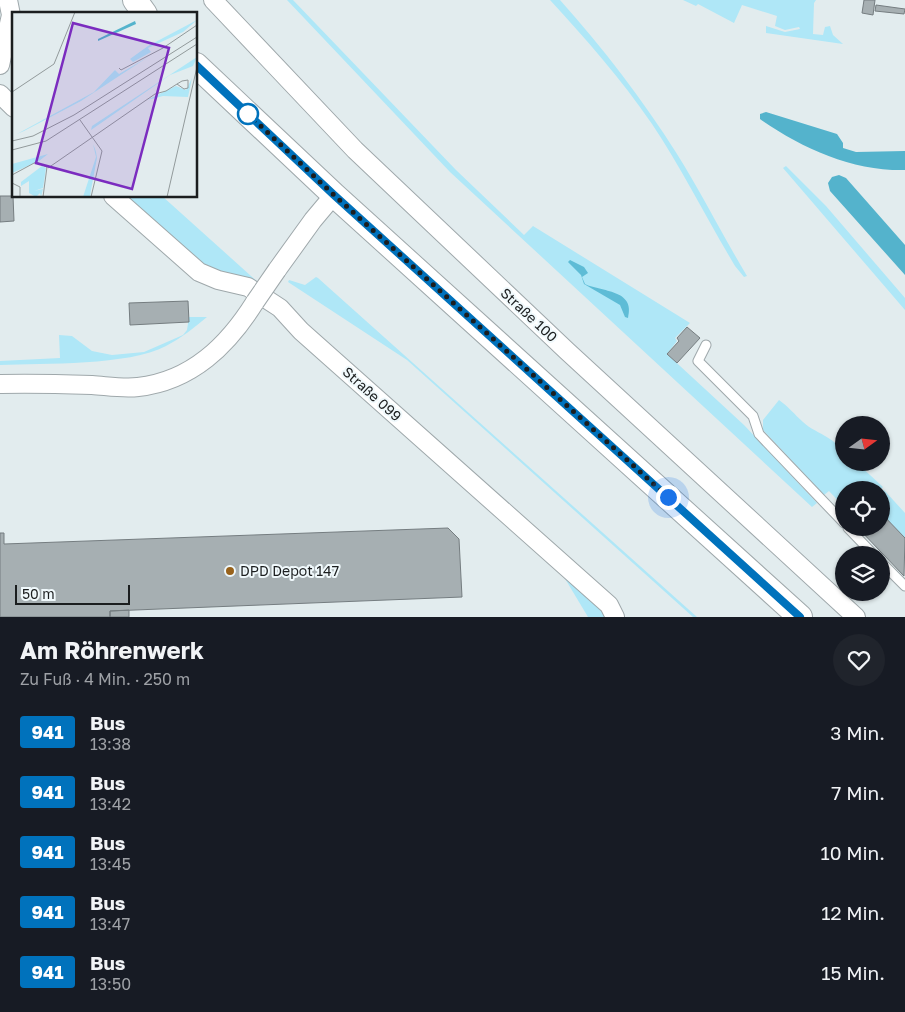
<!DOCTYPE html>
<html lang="de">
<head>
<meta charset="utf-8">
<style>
	:root { --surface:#171b24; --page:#20242c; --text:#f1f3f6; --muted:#9ea1a6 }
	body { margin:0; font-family:"Golos Text",sans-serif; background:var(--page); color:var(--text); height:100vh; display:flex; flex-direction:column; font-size:19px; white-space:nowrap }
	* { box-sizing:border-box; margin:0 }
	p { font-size:16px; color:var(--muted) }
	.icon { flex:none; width:28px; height:28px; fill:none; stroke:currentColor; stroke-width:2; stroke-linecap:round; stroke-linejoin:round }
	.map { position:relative; height:617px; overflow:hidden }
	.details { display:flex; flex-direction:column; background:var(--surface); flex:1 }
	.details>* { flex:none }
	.badge { padding:0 10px; border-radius:4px; font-size:18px; line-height:32px }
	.needle { width:32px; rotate:75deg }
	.tools { position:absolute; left:835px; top:416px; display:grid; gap:10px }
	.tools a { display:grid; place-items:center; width:55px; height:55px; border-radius:50%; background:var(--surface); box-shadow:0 1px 4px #0004; font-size:25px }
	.scale { position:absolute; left:15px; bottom:12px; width:115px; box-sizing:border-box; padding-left:5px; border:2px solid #1b1e1f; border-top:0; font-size:14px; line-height:18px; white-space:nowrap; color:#1b1e1f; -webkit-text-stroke:4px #f0f9fc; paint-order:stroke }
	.you { position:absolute; width:25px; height:25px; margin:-12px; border:4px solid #fff; border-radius:50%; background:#1a73e8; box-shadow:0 0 0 8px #1a73e833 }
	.map>.badge { position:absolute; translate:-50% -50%; box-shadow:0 0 0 2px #fff }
	.round { display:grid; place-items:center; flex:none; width:52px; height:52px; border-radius:26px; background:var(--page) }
	.summary { display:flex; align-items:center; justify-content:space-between; height:85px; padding:0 20px }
	h1 { font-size:24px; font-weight:700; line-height:38px }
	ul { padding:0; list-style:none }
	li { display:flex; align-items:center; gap:15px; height:60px; padding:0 20px }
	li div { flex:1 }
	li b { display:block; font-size:19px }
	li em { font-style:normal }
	li .badge { min-width:55px; font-weight:700; text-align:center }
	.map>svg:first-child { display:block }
	.green { fill:#afe7f7 }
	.forest { fill:#54b3cc }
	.water { fill:#5ebcd6 }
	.building { fill:#a6afb2; stroke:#757d80 }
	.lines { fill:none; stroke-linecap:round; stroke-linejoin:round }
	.service-casing { stroke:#9fa8ab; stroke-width:11 }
	.minor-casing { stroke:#9fa8ab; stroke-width:20 }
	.secondary-casing { stroke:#9fa8ab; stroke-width:26 }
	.service { stroke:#fff; stroke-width:9 }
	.minor { stroke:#fff; stroke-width:18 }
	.secondary { stroke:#fff; stroke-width:24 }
	.minor-bridge-casing { stroke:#9fa8ab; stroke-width:20; stroke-linecap:butt }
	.minor-bridge { stroke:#fff; stroke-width:18 }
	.line-casing { stroke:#fff; stroke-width:11 }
	.line { stroke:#0072bc; stroke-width:8 }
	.walk { stroke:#1b1e1f; stroke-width:5; stroke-dasharray:0 9 }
	.stop-dot { fill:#fff; stroke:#0072bc; stroke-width:2.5 }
	.poi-dot { fill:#98621b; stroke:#f0f9fc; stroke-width:2 }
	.labels { text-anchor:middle; stroke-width:4; stroke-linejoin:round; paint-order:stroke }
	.street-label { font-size:14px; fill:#1b1e1f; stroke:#f0f9fc }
	.poi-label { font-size:14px; fill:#1b1e1f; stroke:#f0f9fc; text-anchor:start }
	.inset-road { fill:none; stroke:#929a9b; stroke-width:1 }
	.view { fill:#7b2cbf; fill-opacity:0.15; stroke:#7b2cbf; stroke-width:2.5 }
	.inset-edge { fill:none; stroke:#1b1e1f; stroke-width:2.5 }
</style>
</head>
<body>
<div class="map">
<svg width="905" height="617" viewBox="0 0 905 617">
	<rect width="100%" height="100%" fill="#e2ecee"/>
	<path class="green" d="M287,0H293L456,170L524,235L533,226L690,323L675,338L677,341L667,354L744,425L817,503L812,507L450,172Z
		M550,0H560C603,48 643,100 677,154C702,194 723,236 747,276L744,277L735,266C707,219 682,169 652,124C622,80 586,39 550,0Z
		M683,0H816L814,3L813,34L823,35L825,27L830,26L833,35L843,44L766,33V26L785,32L800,29L799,27L785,30L775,26L777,16L742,5L734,23L698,4L696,6Z
		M786,166L826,206L905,298V310L783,168Z
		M124,196H162L290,311L200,264Z
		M316,277L318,278L697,617H693L407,360L288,282L289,280L305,285Z
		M189,317H207C194,328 181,338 166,346C128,366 45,363 0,365V361L60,358L59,335L72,336L92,351L112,355L144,352L183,335L187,330Z
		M779,400C789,407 794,414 803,422C816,435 844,438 844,462L857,463L883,487L880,490H844V507L829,491L824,495L763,430V420Z
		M884,490L905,513V538L881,513V493Z
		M558,567L609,617H588Z"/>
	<path class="forest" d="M766,112L837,134L843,143V148L856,152L905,151V170C853,171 803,149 760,119V114Z
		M839,175L846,178L905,245V275L830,191L828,183L832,177Z"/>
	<path class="water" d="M570,260L584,267L588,273L582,277L585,284C601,292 636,289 628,318L625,317L620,305L584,284L581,275L568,262Z"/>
	<path class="building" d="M864,0H875L873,15L862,13Z
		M876,5L905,9L904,14L875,11Z
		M0,196H13L14,221L0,222Z
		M188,301L189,322L130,325L129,303Z
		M687,327L700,338L677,363L667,354L679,341L677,338Z
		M881,513L905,538L904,576L858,528H881Z
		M448,528L459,539L462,597L110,611V617H0V533H4V544Z
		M129,610V617H110V611Z"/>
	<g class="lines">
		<g class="service-casing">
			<path id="service" d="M706,345L698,361L753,416L759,434L844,523
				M848,528L874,555
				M881,562L905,586"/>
		</g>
		<g class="minor-casing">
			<path id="minor" d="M213,0L355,150L567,351L856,617
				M0,65L11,15L8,0
				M0,94L14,108
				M113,196L199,272L218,280L248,287L280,308L301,331L609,605L615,617
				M277,270L313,220L334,195
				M0,384C31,383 62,384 92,385C107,386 124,389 138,387C192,381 228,345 255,302"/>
		</g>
		<g class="secondary-casing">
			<path id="secondary" d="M135,0L145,14
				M196,65L334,195L800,617"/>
		</g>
		<use href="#service" class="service"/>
		<use href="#minor" class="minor"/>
		<use href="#secondary" class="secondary"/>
		<g class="minor-bridge-casing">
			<path id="minor-bridge" d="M255,302L277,270"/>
		</g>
		<use href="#minor-bridge" class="minor-bridge"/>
	</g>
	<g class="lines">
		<g class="line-casing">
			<path id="line" d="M196,65L334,195L800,617"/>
		</g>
		<use href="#line" class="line"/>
		<path class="walk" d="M248,114L334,195L668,497"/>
	</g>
	<circle class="stop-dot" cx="248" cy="114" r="10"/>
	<circle class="poi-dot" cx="230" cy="571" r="5"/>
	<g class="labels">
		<g class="street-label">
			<text transform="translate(529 315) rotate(43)" y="5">Straße 100</text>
			<text transform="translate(372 394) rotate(42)" y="5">Straße 099</text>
		</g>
		<g class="poi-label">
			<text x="240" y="576">DPD Depot 147</text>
		</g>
	</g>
	<g transform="translate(12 12)">
		<rect width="185" height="185" fill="#e2ecee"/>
		<path d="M185,8L171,20L136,36L139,40L121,50L118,47L136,34ZM136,45L69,89L12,119L5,122L82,80L103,58L107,62ZM185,45L181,54L158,63L79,118L80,114ZM180,66L176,85L151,84L135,88L164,74L174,78ZM81,132L83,137L84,140L85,146L79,178L78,185H71L84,145ZM36,142L27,149L0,161V152ZM30,154L34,156L31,176L22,179L31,177L29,185L28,181L24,185L17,181V169L9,174V170Z" fill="#afe7f7"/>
		<path d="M123,9L124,12L86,29V27Z" fill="#54b3cc"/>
		<path class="inset-road" d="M107,56L109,58L151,36L185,13M0,80L42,52L63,0M68,108L90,139L79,185M0,129L21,124L62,103L185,25M0,138L34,129L185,32M36,156L143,82L154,79L165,72L170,69L176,68V76L172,77L165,72M0,163L24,150L35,155L31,185M0,171L8,175V185M155,185L185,55"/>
		<path class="view" d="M61,11L157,36L120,177L24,151Z"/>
		<rect width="185" height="185" class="inset-edge"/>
	</g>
</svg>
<div class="tools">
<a><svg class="needle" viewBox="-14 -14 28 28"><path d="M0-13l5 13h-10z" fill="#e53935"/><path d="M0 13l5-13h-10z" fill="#9ea1a6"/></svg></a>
<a><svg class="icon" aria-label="locate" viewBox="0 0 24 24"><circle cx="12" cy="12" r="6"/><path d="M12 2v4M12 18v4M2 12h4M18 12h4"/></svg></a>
<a><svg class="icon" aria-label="layers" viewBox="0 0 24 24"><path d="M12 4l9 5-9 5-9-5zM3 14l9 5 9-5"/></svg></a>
</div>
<div class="scale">50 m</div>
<div class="you" style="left:668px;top:497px"></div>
</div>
<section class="details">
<div class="summary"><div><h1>Am Röhrenwerk</h1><p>Zu Fuß · 4 Min. · 250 m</p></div><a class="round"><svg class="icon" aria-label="heart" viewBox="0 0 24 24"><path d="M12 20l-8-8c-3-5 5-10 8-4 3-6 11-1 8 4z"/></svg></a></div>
<ul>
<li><span class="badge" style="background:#0072bc;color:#fff">941</span><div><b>Bus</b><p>13:38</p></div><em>3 Min.</em></li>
<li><span class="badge" style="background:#0072bc;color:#fff">941</span><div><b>Bus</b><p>13:42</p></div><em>7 Min.</em></li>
<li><span class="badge" style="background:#0072bc;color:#fff">941</span><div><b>Bus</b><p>13:45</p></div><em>10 Min.</em></li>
<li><span class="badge" style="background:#0072bc;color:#fff">941</span><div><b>Bus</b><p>13:47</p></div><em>12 Min.</em></li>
<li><span class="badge" style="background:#0072bc;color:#fff">941</span><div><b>Bus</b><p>13:50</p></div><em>15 Min.</em></li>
</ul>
</section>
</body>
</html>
